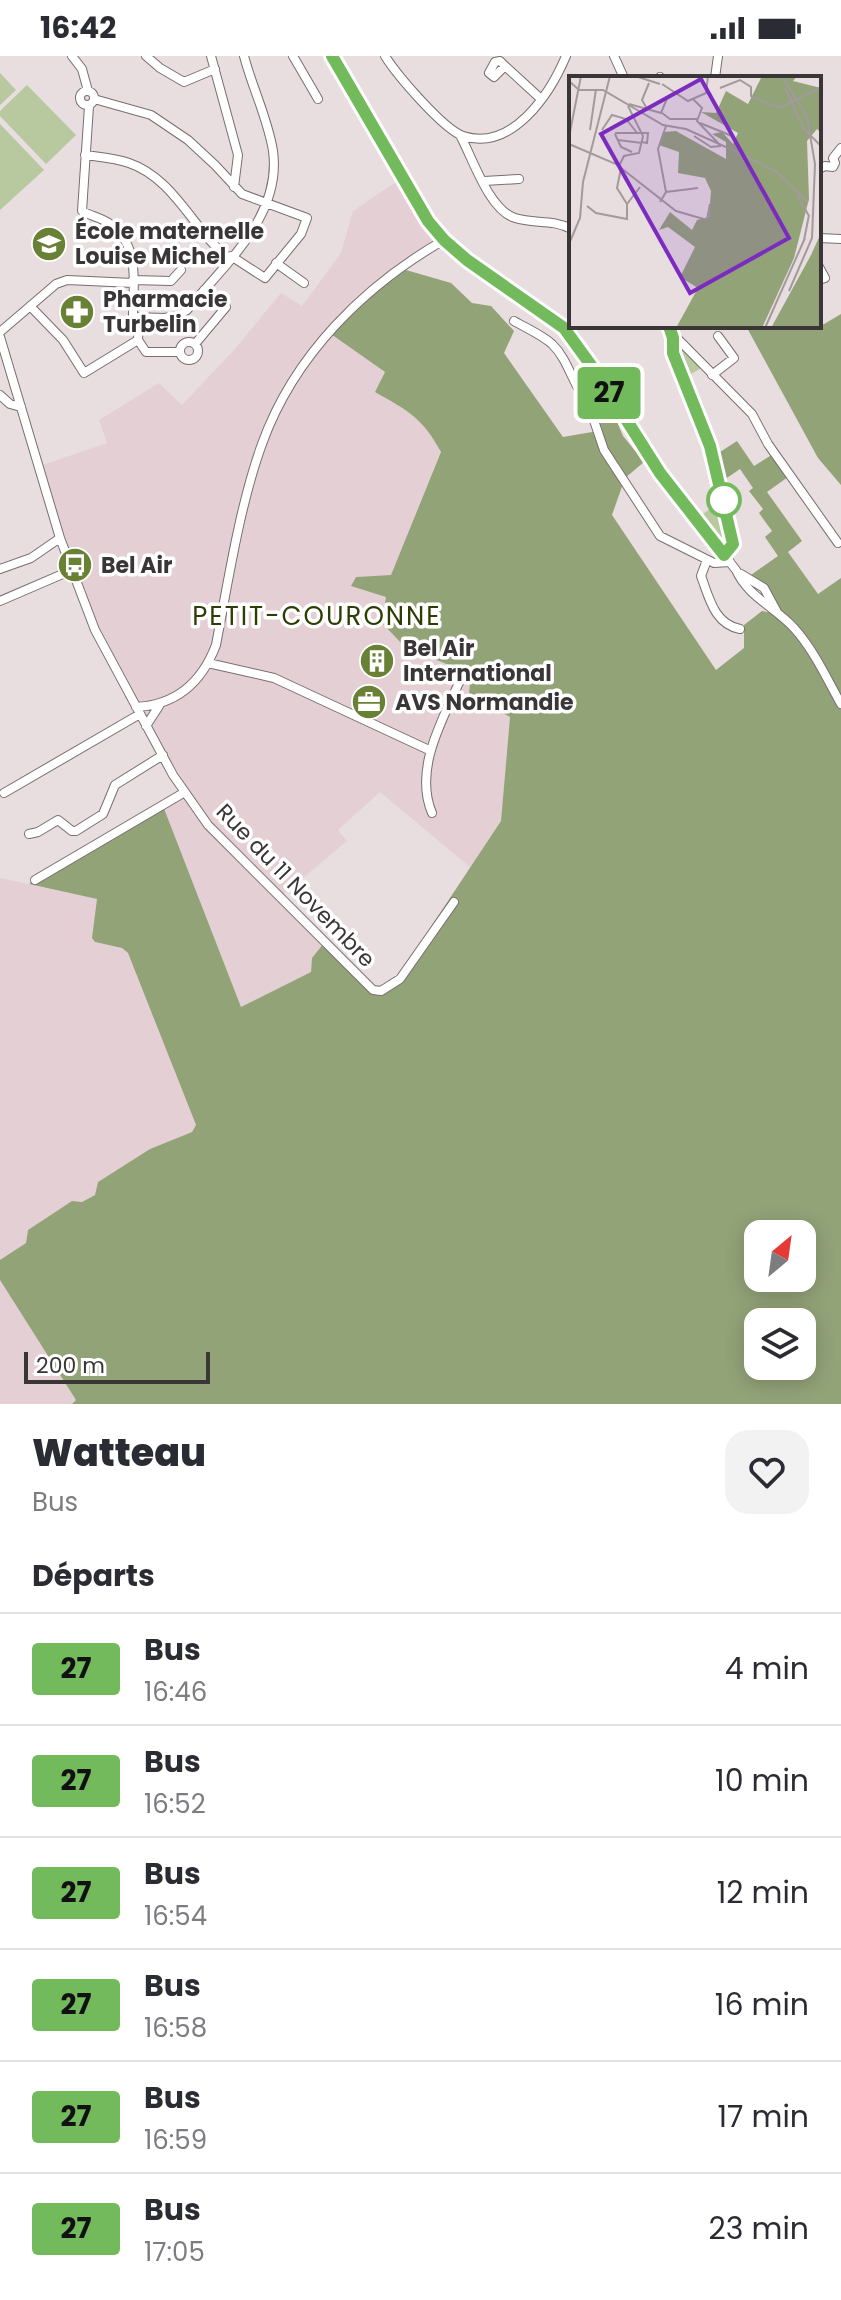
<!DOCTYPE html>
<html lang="fr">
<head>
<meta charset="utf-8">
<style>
	:root { --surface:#fff; --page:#f2f2f3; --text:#2b2b33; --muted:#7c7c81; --line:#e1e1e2 }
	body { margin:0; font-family:Poppins,sans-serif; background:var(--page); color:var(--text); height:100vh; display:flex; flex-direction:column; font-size:30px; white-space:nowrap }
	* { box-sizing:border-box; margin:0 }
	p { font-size:26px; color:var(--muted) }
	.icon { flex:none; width:44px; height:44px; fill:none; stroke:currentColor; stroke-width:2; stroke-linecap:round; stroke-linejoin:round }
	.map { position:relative; height:1348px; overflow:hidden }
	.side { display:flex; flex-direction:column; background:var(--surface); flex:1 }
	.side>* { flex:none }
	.badge { padding:0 16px; border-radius:6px; font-size:28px; line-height:52px }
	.needle { width:52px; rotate:29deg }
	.buttons { position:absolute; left:744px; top:1164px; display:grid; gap:16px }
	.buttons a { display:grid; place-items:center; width:72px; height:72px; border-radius:16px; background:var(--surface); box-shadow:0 4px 20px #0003; font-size:40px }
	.scale { position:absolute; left:24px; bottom:20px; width:186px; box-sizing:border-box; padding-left:8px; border:4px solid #3a3637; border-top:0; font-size:22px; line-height:28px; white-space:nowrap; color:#3a3637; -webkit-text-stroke:6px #fff; paint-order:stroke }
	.map>.badge { position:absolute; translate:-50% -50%; box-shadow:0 0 0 4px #fff }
	h2 { padding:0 32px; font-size:30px; line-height:72px }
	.round { display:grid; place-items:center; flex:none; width:84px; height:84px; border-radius:24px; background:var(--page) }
	.summary { display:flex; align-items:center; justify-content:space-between; height:136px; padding:0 32px }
	h1 { font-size:38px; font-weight:800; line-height:60px }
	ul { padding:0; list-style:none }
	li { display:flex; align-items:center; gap:24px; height:112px; padding:0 32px; border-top:2px solid var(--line) }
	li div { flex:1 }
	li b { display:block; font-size:30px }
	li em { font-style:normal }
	li .badge { min-width:88px; font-weight:700; text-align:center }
	.status { display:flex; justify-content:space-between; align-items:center; height:56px; padding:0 40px; background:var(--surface); direction:ltr }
	.status svg { height:22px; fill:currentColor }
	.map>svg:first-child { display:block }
	.built { fill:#e4d0d4 }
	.green { fill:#b8c89f }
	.forest { fill:#93a378; fill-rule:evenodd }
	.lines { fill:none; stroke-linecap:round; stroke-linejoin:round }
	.minor-casing { stroke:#786e70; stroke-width:10 }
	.minor { stroke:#fff; stroke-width:8 }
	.line-casing { stroke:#fff; stroke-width:18 }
	.line { stroke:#73ba5c; stroke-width:12 }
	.stop-dot { fill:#fff; stroke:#73ba5c; stroke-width:4 }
	.labels { text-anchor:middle; stroke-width:7; stroke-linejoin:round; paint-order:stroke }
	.poi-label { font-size:22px; font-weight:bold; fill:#3a3637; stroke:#fff; text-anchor:start }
	.street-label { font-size:22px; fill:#3a3637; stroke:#fff }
	.quarter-label { font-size:26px; letter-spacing:2px; fill:#2d3d04; stroke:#fff }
	.inset-road { fill:none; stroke:#a29a9c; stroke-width:2 }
	.view { fill:#7b2cbf; fill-opacity:0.15; stroke:#7b2cbf; stroke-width:4 }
	.inset-edge { fill:none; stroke:#3a3637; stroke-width:4 }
</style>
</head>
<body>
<div class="status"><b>16:42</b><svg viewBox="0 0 49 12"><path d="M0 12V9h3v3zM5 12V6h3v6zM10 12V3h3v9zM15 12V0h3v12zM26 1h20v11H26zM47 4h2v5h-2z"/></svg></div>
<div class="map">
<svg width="841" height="1348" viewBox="0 0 841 1348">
	<rect width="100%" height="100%" fill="#e8dddf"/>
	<path class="built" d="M399,124L439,186L379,233L385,316L375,336L418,361L430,377L441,396L391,519L356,521L386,541L405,591L472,618L469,637L510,661L501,765L471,812L380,736L338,774L347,785L278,843L324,887L312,902L311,916L241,951L163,750L190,736L123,625L96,572L63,482L43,409L107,387L99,364L159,327L182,349L234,294L281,237L302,250L341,197L353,155Z
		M0,822L97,843L95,886L122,892L128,897L196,1069L192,1076L150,1093L99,1125L95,1139L82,1146L72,1145L28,1174L26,1187L0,1204Z
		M0,1224L77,1345L72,1348H0Z"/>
	<path class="green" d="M0,17L16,34L0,49Z
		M27,29L76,79L46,108L0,60V55Z
		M0,68L44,114L0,154Z
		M680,292L701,312L688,320L677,296Z
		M720,446L729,485L726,489L722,488L700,460Z"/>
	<path class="forest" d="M406,214L451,227L472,247L491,250L514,275L504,297L563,381L598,375L594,356L601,354L617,366L623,380L644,406L625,422L612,459L716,614L744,592V569L762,555L786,560L748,521L778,500L765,481L772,475L759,457L763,453L749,435L753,432L740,413L724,424L717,398L737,385L754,410L773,398L788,421L767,436L802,485L788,496L818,538L841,522V1348H72L76,1344L0,1224V1204L26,1187L28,1174L72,1145L82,1146L95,1139L98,1126L150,1093L192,1076L196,1069L128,897L122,892L95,886L92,882L97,843L29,828L163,750L241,951L311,916L312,902L324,887L370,934L393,928L501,765L510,661L469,637L471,618L405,591L382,567L386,541L351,530L356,521L391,519L441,396C422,361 408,355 375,336L385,316L331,278L379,233ZM758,1178H802V1222H758ZM758,1266H802V1310H758Z
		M841,258V429L818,402L746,270H809L814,274Z"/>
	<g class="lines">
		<g class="minor-casing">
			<path id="minor" d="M72,0L82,13L88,35
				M146,0L160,12L184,26L215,13
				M211,0L238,99L234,131
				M293,0L318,43
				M332,0L436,174L462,200L553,263L571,280L660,417L736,514C748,541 775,551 794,572C814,594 827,623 841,648
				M385,0C397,19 443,73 463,80C512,96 550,38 566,0
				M614,0L624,22
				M505,10L494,21L489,17L495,6L500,5L505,10L541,43
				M660,21L661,22
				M715,22L718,0
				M80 42a7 7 0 1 1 14 0a7 7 0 1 1-14 0Z
				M94,43L151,59L188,84L215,109L242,138L307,162L301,178L265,222L231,200
				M89,50L82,155C91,160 102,162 110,168C141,190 133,228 133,261L164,262L178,260L187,254C225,208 282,160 273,95C268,63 252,31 244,0
				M460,79C473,103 489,154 515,162C534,168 553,163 571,173
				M85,99C99,101 115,102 129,107C174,122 194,175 229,203
				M819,113L825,110L833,111L835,107L833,102L841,92
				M484,125L519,123
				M819,182L841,183
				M276,207L304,227
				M819,211L825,222L819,224
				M133,224L171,225L181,214
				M30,250L63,284L84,317L138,284
				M139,261L138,284L146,296H179
				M514,265C526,272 542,279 552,288C578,313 573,360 622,358
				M669,270L673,282V297L692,339L710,390L733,488L724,499
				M0,276L56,228L67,224L133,227
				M671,276L752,358L768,388L838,487
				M0,281L60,482L95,574L173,719L208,769L373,934L381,935L400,923L454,846
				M180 295a9 9 0 1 1 18 0a9 9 0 1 1-18 0Z
				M195,288L226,251L204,234
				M712,319L734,302L718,280
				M0,339L10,348L21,351
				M588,347L604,394L660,480L714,507L730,506
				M707,504L701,520C709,541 714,568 740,573
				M0,513L31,502L60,482
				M741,518L764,532L777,556
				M0,545L72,514
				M208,607L274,622L429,694
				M136,651C176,649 202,626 216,589C228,526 240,448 262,388C294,299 364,230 444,184
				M146,670L159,650
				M4,737L140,658
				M432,757C413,712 444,661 462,620
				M29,778L38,776L58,764L72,775H76L103,758L115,729L163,699
				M35,824L185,736"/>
		</g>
		<use href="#minor" class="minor"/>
	</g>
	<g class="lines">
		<g class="line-casing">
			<path id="line" d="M332,0L428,165L444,184L467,204L564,272L598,319L660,417L724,499L733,488L710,390L673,297V282L669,270"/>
		</g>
		<use href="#line" class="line"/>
	</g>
	<defs>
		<g id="school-disc" transform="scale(1.8)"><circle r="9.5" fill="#688134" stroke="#fff"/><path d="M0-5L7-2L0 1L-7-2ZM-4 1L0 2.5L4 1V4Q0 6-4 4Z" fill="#fff"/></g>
		<g id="pharmacy-disc" transform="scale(1.8)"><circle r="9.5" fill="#688134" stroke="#fff"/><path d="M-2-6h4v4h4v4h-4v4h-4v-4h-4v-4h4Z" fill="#fff"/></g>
		<g id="bus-disc" transform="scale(1.8)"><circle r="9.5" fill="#688134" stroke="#fff"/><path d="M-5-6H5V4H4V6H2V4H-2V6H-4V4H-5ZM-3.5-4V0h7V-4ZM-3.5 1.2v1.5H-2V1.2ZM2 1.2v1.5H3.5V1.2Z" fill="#fff"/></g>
		<g id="building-disc" transform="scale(1.8)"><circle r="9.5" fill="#688134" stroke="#fff"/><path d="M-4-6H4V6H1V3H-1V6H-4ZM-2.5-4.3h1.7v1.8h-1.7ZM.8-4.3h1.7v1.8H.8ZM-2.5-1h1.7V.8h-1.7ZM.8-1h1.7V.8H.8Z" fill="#fff"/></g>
		<g id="office-disc" transform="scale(1.8)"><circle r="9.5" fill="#688134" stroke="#fff"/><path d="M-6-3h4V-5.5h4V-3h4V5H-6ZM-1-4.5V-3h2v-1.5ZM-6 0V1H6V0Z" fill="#fff"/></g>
	</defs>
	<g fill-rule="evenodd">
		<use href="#school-disc" x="49" y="188"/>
		<use href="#pharmacy-disc" x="77" y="256"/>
		<use href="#bus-disc" x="75" y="509"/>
		<use href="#building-disc" x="377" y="605"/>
		<use href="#office-disc" x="369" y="646"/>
	</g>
	<circle class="stop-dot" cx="724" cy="444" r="16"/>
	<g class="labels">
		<g class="poi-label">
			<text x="75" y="183">École maternelle<tspan x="75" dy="25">Louise Michel</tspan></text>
			<text x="103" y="251">Pharmacie<tspan x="103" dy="25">Turbelin</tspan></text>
			<text x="101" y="517">Bel Air</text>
			<text x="403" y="600">Bel Air<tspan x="403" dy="25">International</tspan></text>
			<text x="395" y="654">AVS Normandie</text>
		</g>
		<g class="street-label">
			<text transform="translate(296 829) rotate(46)" y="8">Rue du 11 Novembre</text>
		</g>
		<g class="quarter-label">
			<text x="317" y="569">PETIT-COURONNE</text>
		</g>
	</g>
	<g transform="translate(569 20)">
		<rect width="252" height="252" fill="#e8dddf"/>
		<path d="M193,0H228L224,5L252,12V57L248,53L238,65L240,123L225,182L193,252H107L129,212L111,201L126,171L99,151L90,154L101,136L123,154L128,144L140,141L142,115L136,102L109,97L110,76L90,69L94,56L107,55L157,83V66L143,58L153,56L164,68L169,57L132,36L147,37L157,15L179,28ZM252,157V252H202L242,179Z" fill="#93a378"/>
		<path class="inset-road" d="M66,0L91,8M213,0L238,41L246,88L243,162L220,215M0,5L10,14H34L94,49L117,53L168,76L208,96L239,126M93,8L119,25L137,17L139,0M151,12L171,4L182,11V20L210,32L252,11M216,12L234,52L252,70M124,23L133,32L128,45L151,69M60,28L92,37L99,20M77,31L73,24L80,7M93,37L101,43H128M131,47L163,60M21,54L27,13M33,54L43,39L57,43L69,58M46,57H79L78,67L73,66M46,58L52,71L63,76M125,60L142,71L152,70M0,61L12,0M49,64L73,67M0,68L47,88L107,135L138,144L141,128M50,90L55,80L70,77L74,60L59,30M52,92L48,112L58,128L71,111M97,116L129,112M228,119L240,140M91,126L97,116L89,73L97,50M18,130L27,137L58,143V128M235,164L240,139M0,168L11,142L14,106L41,0M196,252L236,162"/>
		<path class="view" d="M132,3L220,162L121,217L32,58Z"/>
		<rect width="252" height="252" class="inset-edge"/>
	</g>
</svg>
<div class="buttons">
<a><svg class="needle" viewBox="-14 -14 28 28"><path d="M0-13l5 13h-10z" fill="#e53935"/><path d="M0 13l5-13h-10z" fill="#7c7c81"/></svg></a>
<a><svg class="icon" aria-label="layers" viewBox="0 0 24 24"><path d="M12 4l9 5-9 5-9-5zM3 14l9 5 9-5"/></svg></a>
</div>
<div class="scale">200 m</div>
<b class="badge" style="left:609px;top:337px;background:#73ba5c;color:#111">27</b>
</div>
<section class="side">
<div class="summary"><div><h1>Watteau</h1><p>Bus</p></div><a class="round"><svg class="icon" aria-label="heart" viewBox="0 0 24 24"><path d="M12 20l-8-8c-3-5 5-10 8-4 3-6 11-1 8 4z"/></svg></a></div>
<h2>Départs</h2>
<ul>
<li><span class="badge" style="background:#73ba5c;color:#111">27</span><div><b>Bus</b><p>16:46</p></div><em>4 min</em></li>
<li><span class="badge" style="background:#73ba5c;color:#111">27</span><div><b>Bus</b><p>16:52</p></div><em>10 min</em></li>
<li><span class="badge" style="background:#73ba5c;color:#111">27</span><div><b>Bus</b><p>16:54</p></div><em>12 min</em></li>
<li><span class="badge" style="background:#73ba5c;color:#111">27</span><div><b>Bus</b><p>16:58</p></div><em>16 min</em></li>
<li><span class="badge" style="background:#73ba5c;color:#111">27</span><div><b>Bus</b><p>16:59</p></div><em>17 min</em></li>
<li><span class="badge" style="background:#73ba5c;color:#111">27</span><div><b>Bus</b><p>17:05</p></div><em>23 min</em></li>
</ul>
</section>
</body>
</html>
